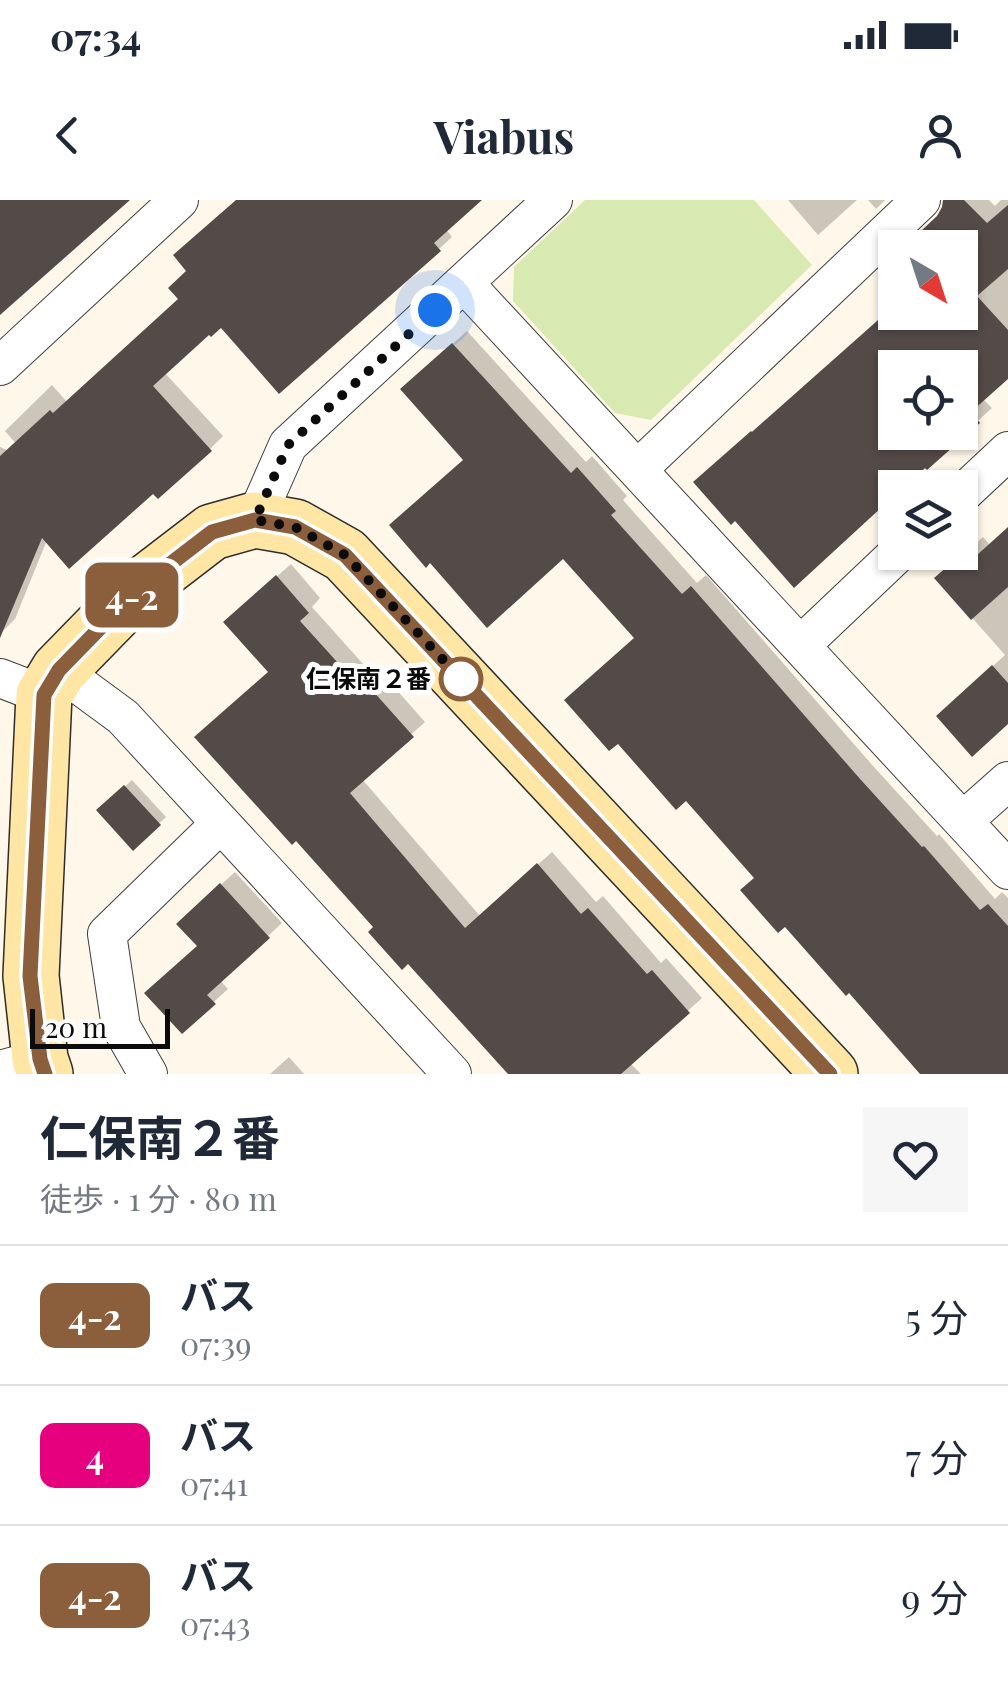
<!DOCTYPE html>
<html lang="ja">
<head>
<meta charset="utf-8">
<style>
	:root { --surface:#fff; --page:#f6f6f7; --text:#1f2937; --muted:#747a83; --line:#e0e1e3 }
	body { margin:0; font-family:"Playfair Display","Noto Sans JP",serif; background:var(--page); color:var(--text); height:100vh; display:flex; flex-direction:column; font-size:38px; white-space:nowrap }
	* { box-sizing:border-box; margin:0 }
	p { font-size:32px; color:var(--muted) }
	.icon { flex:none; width:55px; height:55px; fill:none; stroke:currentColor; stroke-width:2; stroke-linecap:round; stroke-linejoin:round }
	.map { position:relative; height:874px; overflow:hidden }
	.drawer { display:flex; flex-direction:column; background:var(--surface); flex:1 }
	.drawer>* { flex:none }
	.badge { padding:0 20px; border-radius:15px; font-size:35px; line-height:65px }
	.needle { width:65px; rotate:141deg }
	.buttons { position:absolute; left:878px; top:30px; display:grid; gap:20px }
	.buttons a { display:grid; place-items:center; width:100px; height:100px; border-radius:0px; background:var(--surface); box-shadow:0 2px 8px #0004; font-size:50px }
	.scale { position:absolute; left:30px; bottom:25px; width:140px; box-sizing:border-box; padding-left:10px; border:5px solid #0b0b0b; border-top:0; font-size:28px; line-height:35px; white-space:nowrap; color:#0b0b0b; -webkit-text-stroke:8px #fff; paint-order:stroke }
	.you { position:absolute; width:50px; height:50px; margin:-25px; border:8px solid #fff; border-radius:50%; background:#1a73e8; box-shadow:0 0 0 15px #1a73e833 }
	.map>.badge { position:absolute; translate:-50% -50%; box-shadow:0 0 0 5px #fff }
	.round { display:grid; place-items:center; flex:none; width:105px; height:105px; border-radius:0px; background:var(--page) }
	.summary { display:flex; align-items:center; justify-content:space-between; height:170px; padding:0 40px }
	h1 { font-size:48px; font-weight:700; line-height:75px }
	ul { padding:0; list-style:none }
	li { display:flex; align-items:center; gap:30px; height:140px; padding:0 40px; border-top:2px solid var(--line) }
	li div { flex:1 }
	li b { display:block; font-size:38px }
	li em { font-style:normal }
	li .badge { min-width:110px; font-weight:700; text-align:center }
	.status { display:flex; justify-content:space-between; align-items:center; height:70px; padding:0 50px; background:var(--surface); direction:ltr }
	.status svg { height:28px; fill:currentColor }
	header { display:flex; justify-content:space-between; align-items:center; height:130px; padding:0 40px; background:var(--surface); font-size:45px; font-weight:700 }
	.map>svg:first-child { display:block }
	.green { fill:#d8eab2 }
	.shadow { fill:#0003; fill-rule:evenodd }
	.building { fill:#544a47; fill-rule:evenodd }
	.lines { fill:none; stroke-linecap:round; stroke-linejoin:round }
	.street-casing { stroke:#3e3e3e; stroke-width:40 }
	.secondary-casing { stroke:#2d2d2d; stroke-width:58 }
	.street { stroke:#fff; stroke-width:38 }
	.secondary { stroke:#ffe6a4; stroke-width:55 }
	.line-casing { stroke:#fff; stroke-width:22 }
	.line { stroke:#8b5e3c; stroke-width:15 }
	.walk { stroke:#0b0b0b; stroke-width:10; stroke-dasharray:0 18 }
	.stop-dot { fill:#fff; stroke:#8b5e3c; stroke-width:5 }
	.labels { text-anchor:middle; stroke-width:10; stroke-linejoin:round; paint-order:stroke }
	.stop-label { font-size:25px; font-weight:bold; fill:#0b0b0b; stroke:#fff; text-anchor:end }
</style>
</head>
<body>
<div class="status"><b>07:34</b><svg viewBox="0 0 49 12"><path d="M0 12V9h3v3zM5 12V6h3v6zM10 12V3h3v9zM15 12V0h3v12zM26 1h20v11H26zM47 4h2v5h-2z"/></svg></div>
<header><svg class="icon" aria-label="back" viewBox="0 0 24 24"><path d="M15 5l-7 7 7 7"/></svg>Viabus<svg class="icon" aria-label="person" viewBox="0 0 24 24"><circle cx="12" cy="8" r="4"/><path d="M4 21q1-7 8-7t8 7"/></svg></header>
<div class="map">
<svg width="1008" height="874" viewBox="0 0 1008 874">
	<rect width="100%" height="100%" fill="#fff7e9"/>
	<path class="green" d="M585,0H754L812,65L651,220L615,213L513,101L514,67Z"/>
	<path class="shadow" d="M241,0H478L446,29L452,37L439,49L221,125L210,131L164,172L223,236L210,249L153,290L47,340L15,419L2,432L0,431V247L29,259L5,231L52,185L67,202L181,99L189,70Z
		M788,0H857L818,35Z
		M868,0H885L876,9Z
		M945,0H989L995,6L1001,0H1008V175L982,198L992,208L927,267L895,288V292L709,269L765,220L766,221L895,107V112H960V48L940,16ZM895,168H960V232H895Z
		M467,131L586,262L592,256L627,296L623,300L697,383L706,375L874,567L937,636L939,634L995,699L1002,692L1008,698V866L1000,874H923L757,677L637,438L563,356L466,259L417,176Z
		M1008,329V521L953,502L1005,455L937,378L983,337L990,345Z
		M291,364L320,398L312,407L381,484L387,479L425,522L362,579L480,716L552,652L596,702L603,696L661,763L666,758L702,798L630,863L641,874H511L376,727L271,471L240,409Z
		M132,580L166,617L133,648L100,610Z
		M235,672L282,723L220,780L228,789L182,831L200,746L193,710Z
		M289,857L304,874H270Z"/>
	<path class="building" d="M0,0H130L0,115Z
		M236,0H482L434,43L441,51L279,194L221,128L211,137L209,135L153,186L212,251L158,299L153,294L69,369L42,338L0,438V256L50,210L53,213L178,99L168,88L186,71L173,55Z
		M943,0H964L987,23L1008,5V69L977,96L1008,130V179L971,212L980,223L927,270L925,268L903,288H895V295L794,388L735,321L731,325L693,282L751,231L752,232L895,105V112H960V48H908L906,45L937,16L942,7ZM895,168H960V232H895Z
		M452,143L571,273L577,267L616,311L611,315L682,394L691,386L861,580L922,647L924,646L980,710L988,704L1008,726V874H920L849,793L846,796L785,727L778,733L740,690L754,678L686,601L676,610L618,544L609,551L564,500L634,438L563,359L487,428L430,363L426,368L389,325L463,260L400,189Z
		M1008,327V387L971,420L934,378L969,348L976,356Z
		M276,375L309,413L300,421L367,495L372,490L414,537L350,593L465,728L537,663L581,714L588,708L647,774L652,770L690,813L621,874H508L408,764L402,770L368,732L373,727L296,641L292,645L194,537L268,472L223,422Z
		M992,465L1008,483V524L972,557L936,516Z
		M124,585L161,625L133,651L96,610Z
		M220,683L270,738L207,795L216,804L182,834L144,793L197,746L176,724Z"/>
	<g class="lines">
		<g class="street-casing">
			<path id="street" d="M464,83L1008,670
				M0,166L179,0
				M638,269L921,0
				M960,296L1008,251
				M255,320L288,245L553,0
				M801,445L899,352
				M59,470L123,517L452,874
				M0,478L44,495
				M963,621L1008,581
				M0,870L40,859
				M148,874L121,827L107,734L220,624"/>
		</g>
		<g class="secondary-casing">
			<path id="secondary" d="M45,874L40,859L31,776L44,495L59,470L139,388L212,332L255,320L295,327L345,355L830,874"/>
		</g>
		<use href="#street" class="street"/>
		<use href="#secondary" class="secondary"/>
	</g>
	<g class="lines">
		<g class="line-casing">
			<path id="line" d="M45,874L40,859L30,776L44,495L59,470L139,388L212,332L255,320L295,327L345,355L830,874"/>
		</g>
		<use href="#line" class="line"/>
		<path class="walk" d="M435,110L288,245L255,320L295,327L345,355L461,479"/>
	</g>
	<circle class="stop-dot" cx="461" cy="479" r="20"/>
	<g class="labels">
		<g class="stop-label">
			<text x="431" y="488">仁保南２番</text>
		</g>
	</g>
</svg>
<div class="buttons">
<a><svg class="needle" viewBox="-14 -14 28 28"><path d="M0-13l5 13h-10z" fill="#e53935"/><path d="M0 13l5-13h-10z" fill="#747a83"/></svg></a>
<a><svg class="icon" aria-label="locate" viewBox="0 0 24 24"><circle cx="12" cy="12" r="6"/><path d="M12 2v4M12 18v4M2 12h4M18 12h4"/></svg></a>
<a><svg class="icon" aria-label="layers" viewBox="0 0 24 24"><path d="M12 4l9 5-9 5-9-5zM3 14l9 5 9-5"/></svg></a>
</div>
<div class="scale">20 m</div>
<div class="you" style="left:435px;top:110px"></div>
<b class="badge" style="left:132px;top:395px;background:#8b5e3c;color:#fff">4-2</b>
</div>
<section class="drawer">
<div class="summary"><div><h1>仁保南２番</h1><p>徒歩 · 1 分 · 80 m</p></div><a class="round"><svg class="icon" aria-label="heart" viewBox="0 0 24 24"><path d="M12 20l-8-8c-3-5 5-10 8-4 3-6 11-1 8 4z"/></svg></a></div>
<ul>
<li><span class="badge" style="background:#8b5e3c;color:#fff">4-2</span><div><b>バス</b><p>07:39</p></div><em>5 分</em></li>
<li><span class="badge" style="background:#e6007e;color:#fff">4</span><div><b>バス</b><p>07:41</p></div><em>7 分</em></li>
<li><span class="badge" style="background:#8b5e3c;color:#fff">4-2</span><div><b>バス</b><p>07:43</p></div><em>9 分</em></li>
</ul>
</section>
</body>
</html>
